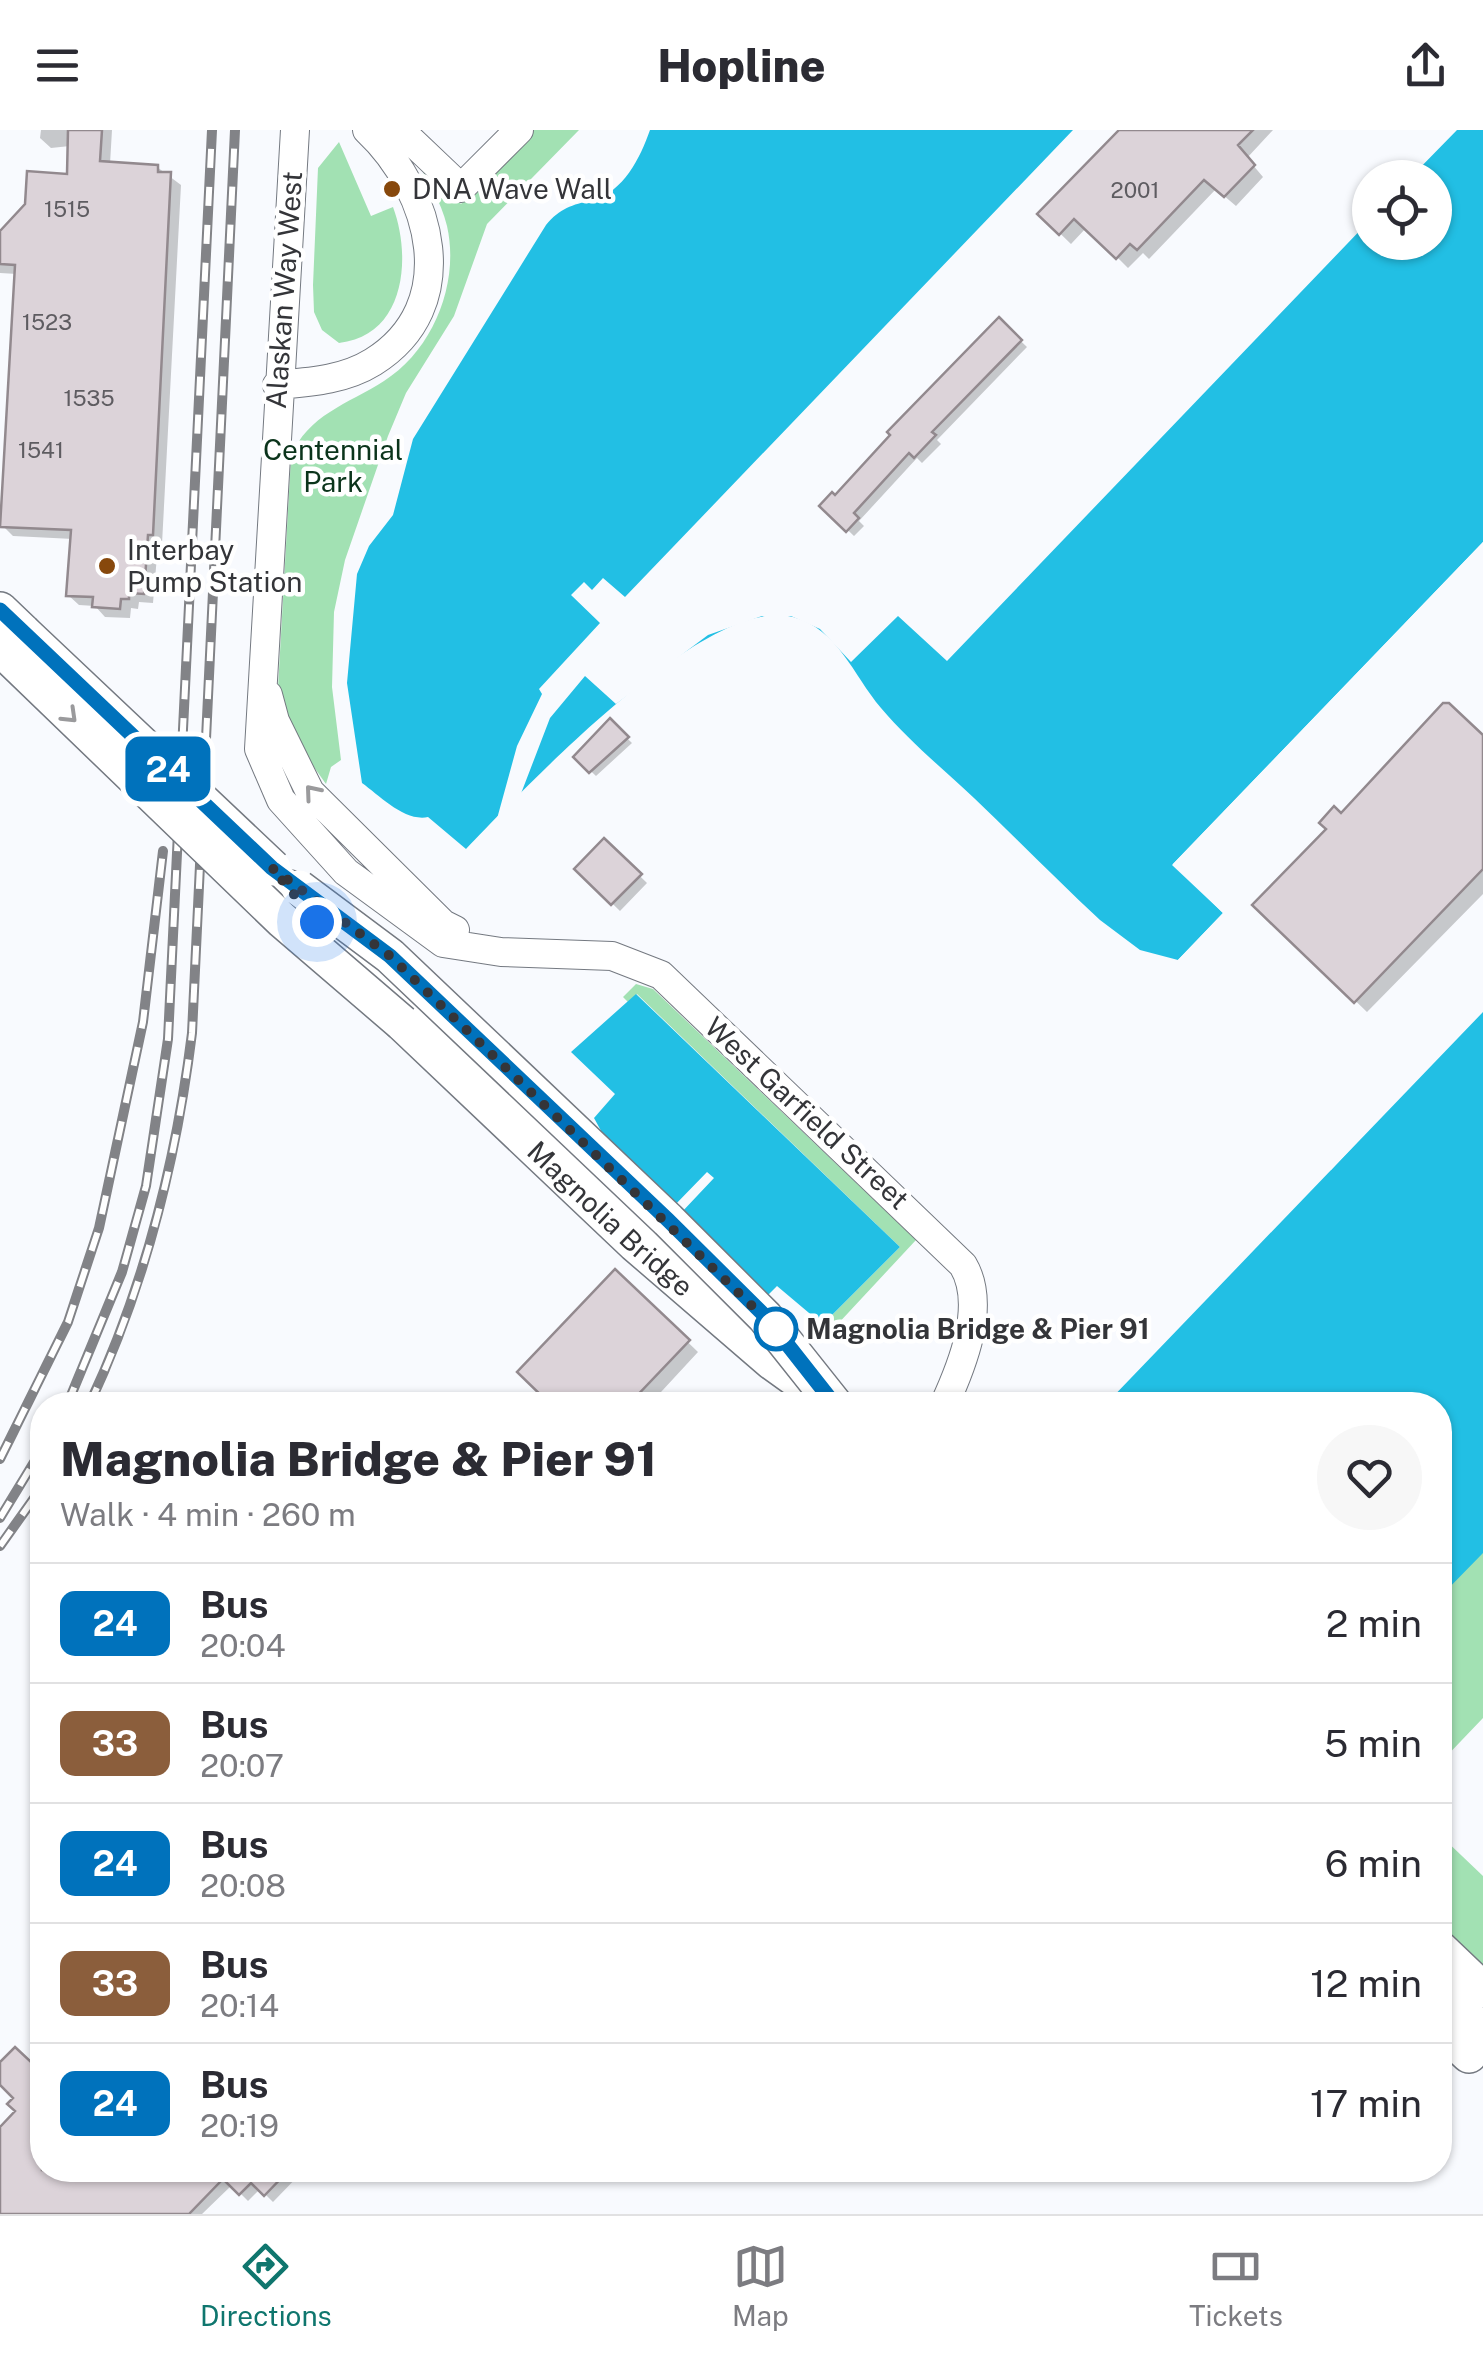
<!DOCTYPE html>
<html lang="en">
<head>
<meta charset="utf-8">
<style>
	:root { --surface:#fff; --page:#f7f7f7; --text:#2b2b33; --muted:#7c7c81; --line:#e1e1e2; --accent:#0f766e }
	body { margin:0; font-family:"Public Sans",sans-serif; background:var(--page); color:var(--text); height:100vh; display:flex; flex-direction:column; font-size:38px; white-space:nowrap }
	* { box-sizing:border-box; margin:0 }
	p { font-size:32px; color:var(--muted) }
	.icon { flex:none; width:55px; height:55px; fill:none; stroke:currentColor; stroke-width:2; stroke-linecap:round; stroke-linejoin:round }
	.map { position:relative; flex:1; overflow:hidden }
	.panel { position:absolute; left:30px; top:1262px; width:1422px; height:790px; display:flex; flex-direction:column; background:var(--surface); border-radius:40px; box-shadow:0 2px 8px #0004 }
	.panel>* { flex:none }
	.badge { padding:0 20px; border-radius:15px; font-size:35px; line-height:65px }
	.buttons { position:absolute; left:1352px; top:30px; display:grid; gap:20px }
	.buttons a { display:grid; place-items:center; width:100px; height:100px; border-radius:50%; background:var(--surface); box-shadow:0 2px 8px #0004; font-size:50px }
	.you { position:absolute; width:50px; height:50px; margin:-25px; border:8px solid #fff; border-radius:50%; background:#1a73e8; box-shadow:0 0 0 15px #1a73e833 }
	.map>.badge { position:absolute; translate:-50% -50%; box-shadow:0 0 0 5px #fff }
	.round { display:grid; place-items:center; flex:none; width:105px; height:105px; border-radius:52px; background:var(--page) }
	.summary { display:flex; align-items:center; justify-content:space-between; height:170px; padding:0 30px }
	h1 { font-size:48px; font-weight:800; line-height:75px }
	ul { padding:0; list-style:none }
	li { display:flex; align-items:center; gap:30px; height:120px; padding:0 30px; border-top:2px solid var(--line) }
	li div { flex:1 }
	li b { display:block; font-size:38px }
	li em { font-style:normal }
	li .badge { min-width:110px; font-weight:700; text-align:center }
	header { display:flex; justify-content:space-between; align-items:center; height:130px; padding:0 30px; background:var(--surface); font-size:45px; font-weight:800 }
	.dock { display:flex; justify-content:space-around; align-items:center; height:140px; border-top:2px solid var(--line); background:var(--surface); font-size:28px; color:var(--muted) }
	.dock a { display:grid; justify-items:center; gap:5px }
	.dock .selected { color:var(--accent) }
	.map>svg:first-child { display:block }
	.green { fill:#a2e1b3 }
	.water { fill:#22bfe4; fill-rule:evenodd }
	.pier { fill:#f8fafe }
	.shadow { fill:#0003 }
	.building { fill:#dcd3d9; stroke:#92898e; stroke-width:2.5 }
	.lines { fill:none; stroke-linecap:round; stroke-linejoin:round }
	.minor-casing { stroke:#747981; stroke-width:30 }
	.major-casing { stroke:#747981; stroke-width:38 }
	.minor { stroke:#fff; stroke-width:28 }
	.major { stroke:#fff; stroke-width:35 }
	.rail-casing { stroke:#828387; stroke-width:10 }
	.rail { stroke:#fff; stroke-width:6; stroke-dasharray:19; stroke-linecap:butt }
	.major-bridge-casing { stroke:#747981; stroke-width:38; stroke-linecap:butt }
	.major-bridge { stroke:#fff; stroke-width:35 }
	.oneway { stroke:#9a9a9c }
	.line-casing { stroke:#fff; stroke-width:22 }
	.line { stroke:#0072bc; stroke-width:15 }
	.walk { stroke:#343539; stroke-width:10; stroke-dasharray:0 18 }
	.poi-dot { fill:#87480c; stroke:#fff; stroke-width:4 }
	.stop-dot { fill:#fff; stroke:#0072bc; stroke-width:5 }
	.labels { text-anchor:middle; stroke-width:9; stroke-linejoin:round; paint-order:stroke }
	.number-label { font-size:22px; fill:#5e5c61 }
	.poi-label { font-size:28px; fill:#343539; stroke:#fff; text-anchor:start }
	.street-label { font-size:28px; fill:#343539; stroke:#fff }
	.park-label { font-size:28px; fill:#0b341b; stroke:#fff }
	.stop-label { font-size:28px; font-weight:bold; fill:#343539; stroke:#fff; text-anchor:start }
</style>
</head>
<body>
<header><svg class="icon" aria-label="menu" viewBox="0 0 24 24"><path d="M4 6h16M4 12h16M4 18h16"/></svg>Hopline<svg class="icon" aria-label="share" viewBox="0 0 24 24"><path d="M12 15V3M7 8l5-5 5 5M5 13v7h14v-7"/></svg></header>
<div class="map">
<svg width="1483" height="2084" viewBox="0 0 1483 2084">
	<rect width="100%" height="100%" fill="#f8fafe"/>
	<path class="green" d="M533,0H579L487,94L454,186L406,263L388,306L345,430L334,482L332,557L341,630L331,637L326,654L291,605L278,558L291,327C307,285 348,274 384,251C433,220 460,153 447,96C441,71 427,49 414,27L461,74Z
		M339,12L371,86L393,77C412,128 405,206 339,213L322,200L314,182L313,155L318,38Z
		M636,854L653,859L916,1110L835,1197L806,1191L828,1189L900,1117L637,864L628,872L623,867Z
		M1483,1157V1588L1440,1633V1275H1351Z
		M1440,1705L1483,1746V1839L1440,1800Z"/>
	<path class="water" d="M650,0H1483V412L1173,734L1223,783L1178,830L1140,820L1100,790C1057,750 1016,708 974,668C943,639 908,610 881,578C853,545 838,499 793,487C707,463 523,660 466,719L428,687C405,692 380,666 362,653L347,553L357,444L369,416L393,385L413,309L546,95C560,78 572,75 592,70C624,62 640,28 650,0ZM1370,48H1435V112H1370Z
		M636,864L900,1117L828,1189L815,1188L777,1156L765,1168L605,1008L594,988L615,964L571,922Z
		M1483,882V1423L1440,1467V1275H1105Z"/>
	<path class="pier" d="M1073,0H1457L1411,47L1370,48V90L947,531L898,486L851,532L820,499L791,486H762L708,505L616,574L585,546L550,588L517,674L495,696L517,616L542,564L539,559L600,493L571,465L584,452L592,460L603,448L625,467Z
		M1483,412V419L1180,735L1228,783L1181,834H1174L1223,783L1172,735Z
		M1483,877L1331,1040L1327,1037L1479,878Z
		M707,1042L714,1048L680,1084L672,1078Z"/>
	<path class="shadow" d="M41,0H112L110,34L157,37L181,55L162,414H158L153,473L139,472L138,479L131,478L130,488L105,487L95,476L79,475L68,465L73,409L13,406L3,396L17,144L0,143V105L70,47V16L51,18L40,8Z
		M1121,0H1273L1247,28L1263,47L1236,76L1216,59L1149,129L1143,123L1128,138L1087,97L1071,114L1040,84Z
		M999,190L1027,217L937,310L941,314L922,333L917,328L859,391L864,396L854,406L823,376L835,368Z
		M1449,575L1483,605V764L1367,882L1256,775Z
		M610,592L632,613L596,646L576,627Z
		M604,711L647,753L620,781L577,739Z
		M615,1142L698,1222L649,1275H554Z
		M42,1925V2040H304L273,2072L260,2059L248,2071L232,2055L202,2084H0V2000L18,1981L16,1968L0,1950V1936H32Z"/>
	<path class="building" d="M68,0H102L100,31L158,35V42H171L153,405H148L144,464L129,463V469H121L120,479L92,477L93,467L66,466L71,400L0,397L15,135L0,134V101L25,74L27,41L67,44Z
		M1119,0H1253L1238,15L1255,35L1224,67L1204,50L1137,120L1130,114L1116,129L1074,89L1059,105L1037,84Z
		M999,187L1022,210L932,302L936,305L914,328L909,323L854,383L859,388L846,402L819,376L832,362L835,365L890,305L887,302Z
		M1443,573H1449L1483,605V739L1354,873L1252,775L1326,699L1319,693L1334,676L1341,683Z
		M610,588L629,607L589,643L573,627Z
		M604,708L642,744L611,775L574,739Z
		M615,1139L690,1210L628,1275H551L517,1242Z
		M15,1917L32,1933L42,1921V2040H289L264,2066L251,2053L239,2065L223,2049L189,2084H0V1997L15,1981L7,1974L13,1968L0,1955V1932Z"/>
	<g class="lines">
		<g class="minor-casing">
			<path id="minor" d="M295,0L259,619L281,670L346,742L443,813L501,822L612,826L661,845L963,1135C987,1175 962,1236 944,1275
				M400,0L461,58L519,0
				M277,255C310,252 344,250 373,232C463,176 432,61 367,0
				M268,565L275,591L310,662L443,794L455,800
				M383,845L707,1154"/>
		</g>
		<g class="major-casing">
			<g id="major">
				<path d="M0,480L23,502"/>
				<path id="s1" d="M289,758L402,893L635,1114L772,1232L825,1270"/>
				<path d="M1440,1819L1483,1860"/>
				<path d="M1440,1861L1483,1902"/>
				<path d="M1440,1898L1469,1925"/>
			</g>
		</g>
		<use href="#minor" class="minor"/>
		<use href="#major" class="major"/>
		<g class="rail-casing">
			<path id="rail" d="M67,1275L122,1142L146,1056L168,909L212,0
				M89,1275C145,1156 176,1033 192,903L235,0
				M0,1329L68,1192L99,1098L143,892L163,721
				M0,1388L42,1319
				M0,1416L42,1357"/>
		</g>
		<use href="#rail" class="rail"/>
		<g class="major-bridge-casing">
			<path id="major-bridge" d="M23,502L273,738
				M0,518L282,790L402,893
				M299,758L390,826L668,1090L765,1187L835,1275"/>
		</g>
		<use href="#major-bridge" class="major-bridge"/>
	</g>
	<defs><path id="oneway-chevron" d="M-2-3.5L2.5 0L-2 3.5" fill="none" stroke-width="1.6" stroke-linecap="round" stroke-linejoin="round" transform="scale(2.5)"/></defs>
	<g class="oneway">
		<use href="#oneway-chevron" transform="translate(70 586) rotate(44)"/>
		<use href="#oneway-chevron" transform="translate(312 662) rotate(-130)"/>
	</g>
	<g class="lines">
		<g class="line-casing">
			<path id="line" d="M0,480L272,738L390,826L668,1090L765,1186L835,1275"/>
		</g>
		<use href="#line" class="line"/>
		<path class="walk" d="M317,792L272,738L390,826L776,1199"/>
	</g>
	<g class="poi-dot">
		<circle cx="392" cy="59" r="10"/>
		<circle cx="107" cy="436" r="10"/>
	</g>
	<circle class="stop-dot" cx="776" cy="1199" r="20"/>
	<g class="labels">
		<g class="number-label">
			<text x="1135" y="68">2001</text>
			<text x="67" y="87">1515</text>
			<text x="47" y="200">1523</text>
			<text x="89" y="276">1535</text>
			<text x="41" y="328">1541</text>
		</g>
		<g class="poi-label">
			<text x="412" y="69">DNA Wave Wall</text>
			<text x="127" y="430">Interbay<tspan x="127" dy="32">Pump Station</tspan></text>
		</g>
		<g class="street-label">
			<text transform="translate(284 160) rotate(-86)" y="10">Alaskan Way West</text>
			<text transform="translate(807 983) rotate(43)" y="10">West Garfield Street</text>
			<text dy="10" stroke="none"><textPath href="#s1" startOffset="462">Magnolia Bridge</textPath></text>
		</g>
		<g class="park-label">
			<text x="333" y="330">Centennial<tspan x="333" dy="32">Park</tspan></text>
		</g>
		<g class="stop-label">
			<text x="806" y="1209">Magnolia Bridge &amp; Pier 91</text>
		</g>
	</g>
</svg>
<div class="buttons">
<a><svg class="icon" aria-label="locate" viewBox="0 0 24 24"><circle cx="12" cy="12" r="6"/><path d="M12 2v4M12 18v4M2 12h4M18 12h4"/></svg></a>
</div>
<div class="you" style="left:317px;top:792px"></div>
<b class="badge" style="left:168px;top:639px;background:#0072bc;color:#fff">24</b>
<section class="panel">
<div class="summary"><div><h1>Magnolia Bridge &amp; Pier 91</h1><p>Walk · 4 min · 260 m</p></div><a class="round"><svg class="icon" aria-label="heart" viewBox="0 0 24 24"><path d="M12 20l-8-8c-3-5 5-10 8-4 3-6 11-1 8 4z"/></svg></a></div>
<ul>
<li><span class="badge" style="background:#0072bc;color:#fff">24</span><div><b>Bus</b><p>20:04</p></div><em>2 min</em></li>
<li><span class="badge" style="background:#8b5e3c;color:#fff">33</span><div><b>Bus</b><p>20:07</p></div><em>5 min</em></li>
<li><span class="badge" style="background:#0072bc;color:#fff">24</span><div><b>Bus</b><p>20:08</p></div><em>6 min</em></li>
<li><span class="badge" style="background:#8b5e3c;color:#fff">33</span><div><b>Bus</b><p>20:14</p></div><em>12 min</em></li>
<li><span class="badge" style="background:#0072bc;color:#fff">24</span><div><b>Bus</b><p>20:19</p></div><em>17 min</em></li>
</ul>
</section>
</div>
<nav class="dock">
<a class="selected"><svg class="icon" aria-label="directions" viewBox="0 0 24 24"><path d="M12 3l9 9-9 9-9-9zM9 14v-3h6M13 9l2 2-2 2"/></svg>Directions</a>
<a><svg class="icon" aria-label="map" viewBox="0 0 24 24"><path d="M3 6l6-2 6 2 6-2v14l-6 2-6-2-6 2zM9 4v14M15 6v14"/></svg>Map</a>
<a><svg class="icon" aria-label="tickets" viewBox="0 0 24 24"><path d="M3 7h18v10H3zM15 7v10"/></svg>Tickets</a>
</nav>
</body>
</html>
